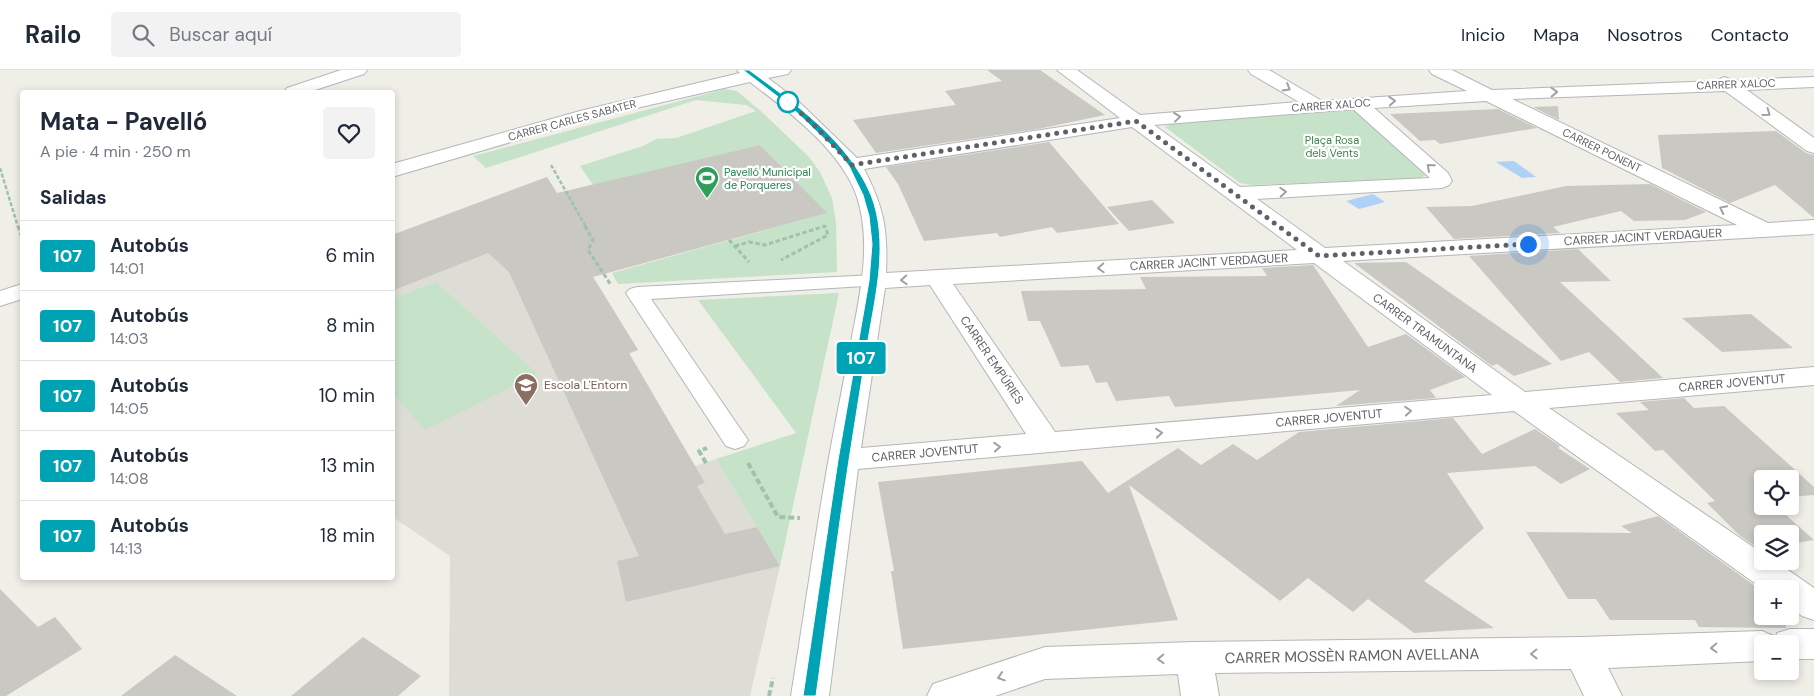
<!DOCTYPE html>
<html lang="es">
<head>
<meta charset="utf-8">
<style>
	:root { --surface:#fff; --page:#f2f2f3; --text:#1f2937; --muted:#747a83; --line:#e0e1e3 }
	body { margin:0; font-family:"DM Sans",sans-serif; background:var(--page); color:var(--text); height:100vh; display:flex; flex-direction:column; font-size:19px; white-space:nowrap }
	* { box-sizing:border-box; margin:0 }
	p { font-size:16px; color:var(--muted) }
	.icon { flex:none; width:28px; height:28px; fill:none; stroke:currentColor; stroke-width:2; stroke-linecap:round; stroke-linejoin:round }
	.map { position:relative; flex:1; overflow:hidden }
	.sheet { position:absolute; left:20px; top:20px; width:375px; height:490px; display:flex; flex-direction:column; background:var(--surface); border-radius:5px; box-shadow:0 2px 8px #0003 }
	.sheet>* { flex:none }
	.badge { padding:0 10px; border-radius:4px; font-size:18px; line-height:32px }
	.fabs { position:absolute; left:1754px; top:400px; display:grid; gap:10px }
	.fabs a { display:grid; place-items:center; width:45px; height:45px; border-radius:5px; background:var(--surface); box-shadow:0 2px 8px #0003; font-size:25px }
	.you { position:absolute; width:25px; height:25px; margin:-12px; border:4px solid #fff; border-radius:50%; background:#1a73e8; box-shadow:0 0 0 8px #1a73e833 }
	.map>.badge { position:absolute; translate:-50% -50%; box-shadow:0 0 0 2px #fff }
	h2 { padding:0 20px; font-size:19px; line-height:45px }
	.round { display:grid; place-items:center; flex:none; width:52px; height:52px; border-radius:5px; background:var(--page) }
	.head { display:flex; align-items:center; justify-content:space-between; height:85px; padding:0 20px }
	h1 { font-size:24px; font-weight:700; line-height:38px }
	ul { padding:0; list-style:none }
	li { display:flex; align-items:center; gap:15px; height:70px; padding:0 20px; border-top:1px solid var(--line) }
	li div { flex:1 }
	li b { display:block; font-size:19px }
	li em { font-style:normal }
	li .badge { min-width:55px; font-weight:700; text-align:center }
	header { display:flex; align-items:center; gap:30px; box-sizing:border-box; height:70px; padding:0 25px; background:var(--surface); border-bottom:1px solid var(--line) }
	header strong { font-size:24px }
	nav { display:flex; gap:28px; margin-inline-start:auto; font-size:18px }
	.search { width:350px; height:45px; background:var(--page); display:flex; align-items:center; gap:12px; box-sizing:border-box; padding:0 18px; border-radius:5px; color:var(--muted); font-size:19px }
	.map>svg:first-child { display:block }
	.education { fill:#deddd5 }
	.green { fill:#c6e3c9 }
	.water { fill:#b0d1f6 }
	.building { fill:#cac8c3 }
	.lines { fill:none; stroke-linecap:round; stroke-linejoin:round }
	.pedestrian-casing { stroke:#b4b6ba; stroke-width:2 }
	.minor-casing { stroke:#b4b6ba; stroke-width:2 }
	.path-far2 { stroke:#9fc2ac; stroke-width:2.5; stroke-dasharray:4 2; stroke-linecap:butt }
	.path-far1 { stroke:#9fc2ac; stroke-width:3; stroke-dasharray:4.5 2.5; stroke-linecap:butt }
	.path { stroke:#9fc2ac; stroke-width:4; stroke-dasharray:6 3; stroke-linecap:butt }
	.pedestrian { fill:#fff; fill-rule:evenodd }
	.minor { fill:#fff; fill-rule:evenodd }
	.oneway { stroke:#9ea0a3 }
	.line { fill:#00a3b4; stroke:#fff }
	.walk { stroke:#5e6165; stroke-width:5; stroke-dasharray:0 9 }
	.stop-dot { fill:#fff; stroke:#00a3b4; stroke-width:2.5 }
	.labels { text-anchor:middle; stroke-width:4.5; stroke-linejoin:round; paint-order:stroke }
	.far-street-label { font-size:11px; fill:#5e6165; stroke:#fff }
	.far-park-label { font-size:11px; fill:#408349; stroke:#fff }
	.far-leisure-label { font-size:11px; fill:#27864d; stroke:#fff; text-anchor:start }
	.street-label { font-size:12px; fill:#5e6165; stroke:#fff }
	.education-label { font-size:12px; fill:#785e54; stroke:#fff; text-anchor:start }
	.near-street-label { font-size:15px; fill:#5e6165; stroke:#fff }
</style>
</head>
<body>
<header>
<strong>Railo</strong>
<div class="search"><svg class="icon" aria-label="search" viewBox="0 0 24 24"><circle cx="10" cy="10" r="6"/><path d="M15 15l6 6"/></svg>Buscar aquí</div>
<nav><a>Inicio</a><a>Mapa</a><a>Nosotros</a><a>Contacto</a></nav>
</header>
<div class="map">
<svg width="1814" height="626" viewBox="0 0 1814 626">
	<rect width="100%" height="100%" fill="#efeee7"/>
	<path class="education" d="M547,107L591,203L638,280L629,284L695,396L716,389L780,496L750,626H449L450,486L393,447V165Z"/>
	<path class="green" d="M725,19L737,21L763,43L809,87L820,102L832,128L836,152L837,202L618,214L612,203L826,143L760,75L593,115L580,96L643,76L656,69L676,68L756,41L746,35L696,30L486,98L473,86Z
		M1347,39L1359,43L1427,104L1421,108L1252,115L1240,113L1165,57L1173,53Z
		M436,212L538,304L425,360L393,324V229Z
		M839,223L780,496L716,389L796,363L698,230Z"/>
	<path class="water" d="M1514,91L1536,107L1522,108L1496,92Z
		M1373,124L1385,132L1359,139L1346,131Z"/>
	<path class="building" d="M987,0H1040L1105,45L1038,59L876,83L853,50L956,35L945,21L1002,11Z
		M1558,36L1559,50L1533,37Z
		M1498,39L1537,58L1440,74L1435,70L1420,71L1390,44Z
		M1776,61L1806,83L1814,85V148L1775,115L1730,133L1662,98L1658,65Z
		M1049,72L1119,154L1057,163L1052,157L1000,167L997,163L924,171L898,114L886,97Z
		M760,75L827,143L593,207L638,280L629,283L705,413L697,416L725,464L757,457L780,496L626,532L617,491L639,486L509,202L488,183L392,221V165L547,107L557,123Z
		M1650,114L1706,142L1685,150L1634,151L1621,141L1553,157L1560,163L1454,169L1426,137L1472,136L1566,116Z
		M1152,130L1175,153L1129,161L1107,137Z
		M1578,179L1611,211L1560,212L1663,308L1620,312L1589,282L1561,291L1469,186Z
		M1406,192L1552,294L1514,306L1497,294L1492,296L1354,193Z
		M1313,195L1368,277L1406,264L1465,307L1430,320L1436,328L1336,336L1360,320L1175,337L1169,326L1116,331L1107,312L1096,313L1088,295L1061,297L1040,251H1028L1021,221L1146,219L1140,207L1267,206L1262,198Z
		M1751,244L1793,278L1722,282L1682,248Z
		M1684,328L1694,338L1724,336L1814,417V425L1790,427V409H1762V436H1776L1814,470L1790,474V464H1762V478L1759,479L1739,465L1707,433L1715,431L1663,380L1655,381L1616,343L1649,340L1640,332Z
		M1453,348L1482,384L1535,359L1560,376L1558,378L1590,399L1561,414L1535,396L1447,403L1484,458L1424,511L1494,558L1414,563L1368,529L1353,542L1308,508L1280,531L1129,415L1178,550L903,579L891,501H894L878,412L1082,391L1108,423L1178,378L1201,395L1233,374L1257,390L1299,362Z
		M1658,446L1762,521V546H1785L1786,558L1699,557L1695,550H1610L1596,529H1568L1526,462L1632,463L1621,456Z
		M0,519L38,557L55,547L82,579L6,626H0Z
		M363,567L421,606L398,626H291Z
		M175,585L237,626H121Z"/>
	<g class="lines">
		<g class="pedestrian-casing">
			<path id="pedestrian" d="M874,205L881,207L884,211L881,215L651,229L748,370L744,376L735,379L726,376L626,223L630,219L637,217Z"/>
		</g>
		<g class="minor-casing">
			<path id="minor" d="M341,0H367L364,4L309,22H284L287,18Z
				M737,0H791L788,4L768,8L798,31L857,88L1120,48L1057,0H1077L1140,45L1299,32L1251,4L1248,0H1269L1322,31L1467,21L1432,4L1429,0H1452L1492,20L1716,11L1724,7L1733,10L1814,7V17L1747,20L1814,68V83L1807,81L1725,21L1512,29L1768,153L1814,150V164L1343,191L1525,322L1814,297V315L1549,338L1762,483V491H1775L1814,518V550L1802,546L1790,538V519H1763L1514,341L858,399L829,626H791C804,546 815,466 829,387C836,349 844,310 851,272C860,224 872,174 857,127C842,81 787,40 750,12L593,48L392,107V94L580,41L740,3ZM1486,31L1737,155L1325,178L1257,129L1442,118L1449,115L1452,111L1448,103L1374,38ZM1353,39L1430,108L1240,117L1154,55ZM1132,57L1297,180L886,203C888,160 884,137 864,99ZM1314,193L1492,325L1055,362L953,214ZM930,215L1026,364L861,378L885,218Z
				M22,214V229L0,236V221Z
				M1790,559H1814V589H1790V574H1762V591L1608,598L1622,626H1584L1571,599L1215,603L1219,626H1181L1178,604L1045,609L995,626H927L933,614L1045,577L1194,572L1582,567L1762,561L1776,567L1777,563Z"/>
		</g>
		<path class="path-far2" d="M551,95L586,157
			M0,98L18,157
			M823,157H825"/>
		<path class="path-far1" d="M18,156L22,168
			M585,156L593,170L588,180L611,215
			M729,170L749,192
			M735,176L749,172L765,175L825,156L828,165L781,190"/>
		<path class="path" d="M706,393L699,381L707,378
			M748,393L778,447L800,448
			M769,626L773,608"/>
		<use href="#pedestrian" class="pedestrian"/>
		<use href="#minor" class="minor"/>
	</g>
	<defs><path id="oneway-chevron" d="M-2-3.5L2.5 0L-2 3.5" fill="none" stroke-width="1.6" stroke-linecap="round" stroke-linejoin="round" transform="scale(1.25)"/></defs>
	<g class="oneway">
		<use href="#oneway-chevron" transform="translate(1287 18) rotate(31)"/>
		<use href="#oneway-chevron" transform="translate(1554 22) rotate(-2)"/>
		<use href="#oneway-chevron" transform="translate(1392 31) rotate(-4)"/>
		<use href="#oneway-chevron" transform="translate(1767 43) rotate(36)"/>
		<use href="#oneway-chevron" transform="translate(1177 47) rotate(-6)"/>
		<use href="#oneway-chevron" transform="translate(1430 97) rotate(-139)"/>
		<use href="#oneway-chevron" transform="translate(1283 122) rotate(-3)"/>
		<use href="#oneway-chevron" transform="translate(1723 139) rotate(-154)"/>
		<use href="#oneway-chevron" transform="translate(1101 198) rotate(177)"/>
		<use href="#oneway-chevron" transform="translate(904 210) rotate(177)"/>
		<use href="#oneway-chevron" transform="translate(1408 341) rotate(-5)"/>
		<use href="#oneway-chevron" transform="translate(1159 363) rotate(-5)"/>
		<use href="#oneway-chevron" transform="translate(997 377) rotate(-5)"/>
		<use href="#oneway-chevron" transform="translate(1714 578) rotate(178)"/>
		<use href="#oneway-chevron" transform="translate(1534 584) rotate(179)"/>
		<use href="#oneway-chevron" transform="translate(1161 589) rotate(178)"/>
		<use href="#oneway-chevron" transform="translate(1001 607) rotate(162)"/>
	</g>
	<path class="line" d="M743,0H749C794,33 848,70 871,125C889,171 876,223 868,270C862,310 855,350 849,390C837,468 827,547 816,626H803L838,390L869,211L872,174L869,146L863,125L849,96L836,80L790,36Z"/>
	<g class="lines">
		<path class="walk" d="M788,32L812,53L852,95L1136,51L1319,186L1528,174"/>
	</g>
	<defs>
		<g id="stadium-pin" transform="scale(1.25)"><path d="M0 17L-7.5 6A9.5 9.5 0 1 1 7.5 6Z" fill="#2e9e5b" stroke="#fff"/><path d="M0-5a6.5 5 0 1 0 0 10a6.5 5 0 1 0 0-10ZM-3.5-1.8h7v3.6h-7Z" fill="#fff"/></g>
		<g id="school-pin" transform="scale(1.25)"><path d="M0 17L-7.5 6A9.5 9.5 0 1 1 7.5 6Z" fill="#8d6e63" stroke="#fff"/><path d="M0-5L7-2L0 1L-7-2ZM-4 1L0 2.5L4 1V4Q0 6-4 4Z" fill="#fff"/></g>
	</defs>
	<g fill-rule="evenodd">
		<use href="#stadium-pin" x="707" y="108"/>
		<use href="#school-pin" x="526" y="315"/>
	</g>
	<circle class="stop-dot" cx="788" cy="32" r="10"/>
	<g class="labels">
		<g class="far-street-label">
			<text transform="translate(1736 14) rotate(-2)" y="4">CARRER XALOC</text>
			<text transform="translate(1331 35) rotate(-4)" y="4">CARRER XALOC</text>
			<text transform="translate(572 50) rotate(-15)" y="4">CARRER CARLES SABATER</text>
			<text transform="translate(1602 80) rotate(26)" y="4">CARRER PONENT</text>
		</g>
		<g class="far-park-label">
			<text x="1332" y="74">Plaça Rosa<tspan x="1332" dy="13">dels Vents</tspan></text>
		</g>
		<g class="far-leisure-label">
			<text x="724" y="106">Pavelló Municipal<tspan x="724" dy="13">de Porqueres</tspan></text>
		</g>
		<g class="street-label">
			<text transform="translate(1643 167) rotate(-3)" y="4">CARRER JACINT VERDAGUER</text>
			<text transform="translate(1209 192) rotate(-3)" y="4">CARRER JACINT VERDAGUER</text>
			<text transform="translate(1425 263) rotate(36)" y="4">CARRER TRAMUNTANA</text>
			<text transform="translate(992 290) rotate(56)" y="4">CARRER EMPÚRIES</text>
			<text transform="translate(1732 313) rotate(-5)" y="4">CARRER JOVENTUT</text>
			<text transform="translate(1329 348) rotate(-5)" y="4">CARRER JOVENTUT</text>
			<text transform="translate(925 383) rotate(-5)" y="4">CARRER JOVENTUT</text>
		</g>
		<g class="education-label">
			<text x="544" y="319">Escola L'Entorn</text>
		</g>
		<g class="near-street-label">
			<text transform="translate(1352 586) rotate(-1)" y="5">CARRER MOSSÈN RAMON AVELLANA</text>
		</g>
	</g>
</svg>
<div class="fabs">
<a><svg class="icon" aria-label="locate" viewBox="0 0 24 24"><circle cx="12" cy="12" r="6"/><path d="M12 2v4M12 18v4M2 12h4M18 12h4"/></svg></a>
<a><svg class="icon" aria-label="layers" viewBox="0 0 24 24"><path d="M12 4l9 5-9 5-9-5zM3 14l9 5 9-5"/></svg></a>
<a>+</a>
<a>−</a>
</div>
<div class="you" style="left:1528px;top:174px"></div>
<b class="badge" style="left:861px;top:288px;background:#00a3b4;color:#fff">107</b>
<section class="sheet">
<div class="head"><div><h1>Mata - Pavelló</h1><p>A pie · 4 min · 250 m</p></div><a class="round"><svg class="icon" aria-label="heart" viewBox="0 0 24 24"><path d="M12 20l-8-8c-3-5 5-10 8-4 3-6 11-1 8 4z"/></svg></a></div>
<h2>Salidas</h2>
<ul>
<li><span class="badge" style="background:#00a3b4;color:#fff">107</span><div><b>Autobús</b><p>14:01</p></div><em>6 min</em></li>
<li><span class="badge" style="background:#00a3b4;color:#fff">107</span><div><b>Autobús</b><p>14:03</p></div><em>8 min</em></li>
<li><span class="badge" style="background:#00a3b4;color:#fff">107</span><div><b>Autobús</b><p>14:05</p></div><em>10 min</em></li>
<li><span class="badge" style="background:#00a3b4;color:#fff">107</span><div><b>Autobús</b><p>14:08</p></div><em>13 min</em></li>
<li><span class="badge" style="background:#00a3b4;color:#fff">107</span><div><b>Autobús</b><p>14:13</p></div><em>18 min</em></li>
</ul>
</section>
</div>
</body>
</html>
